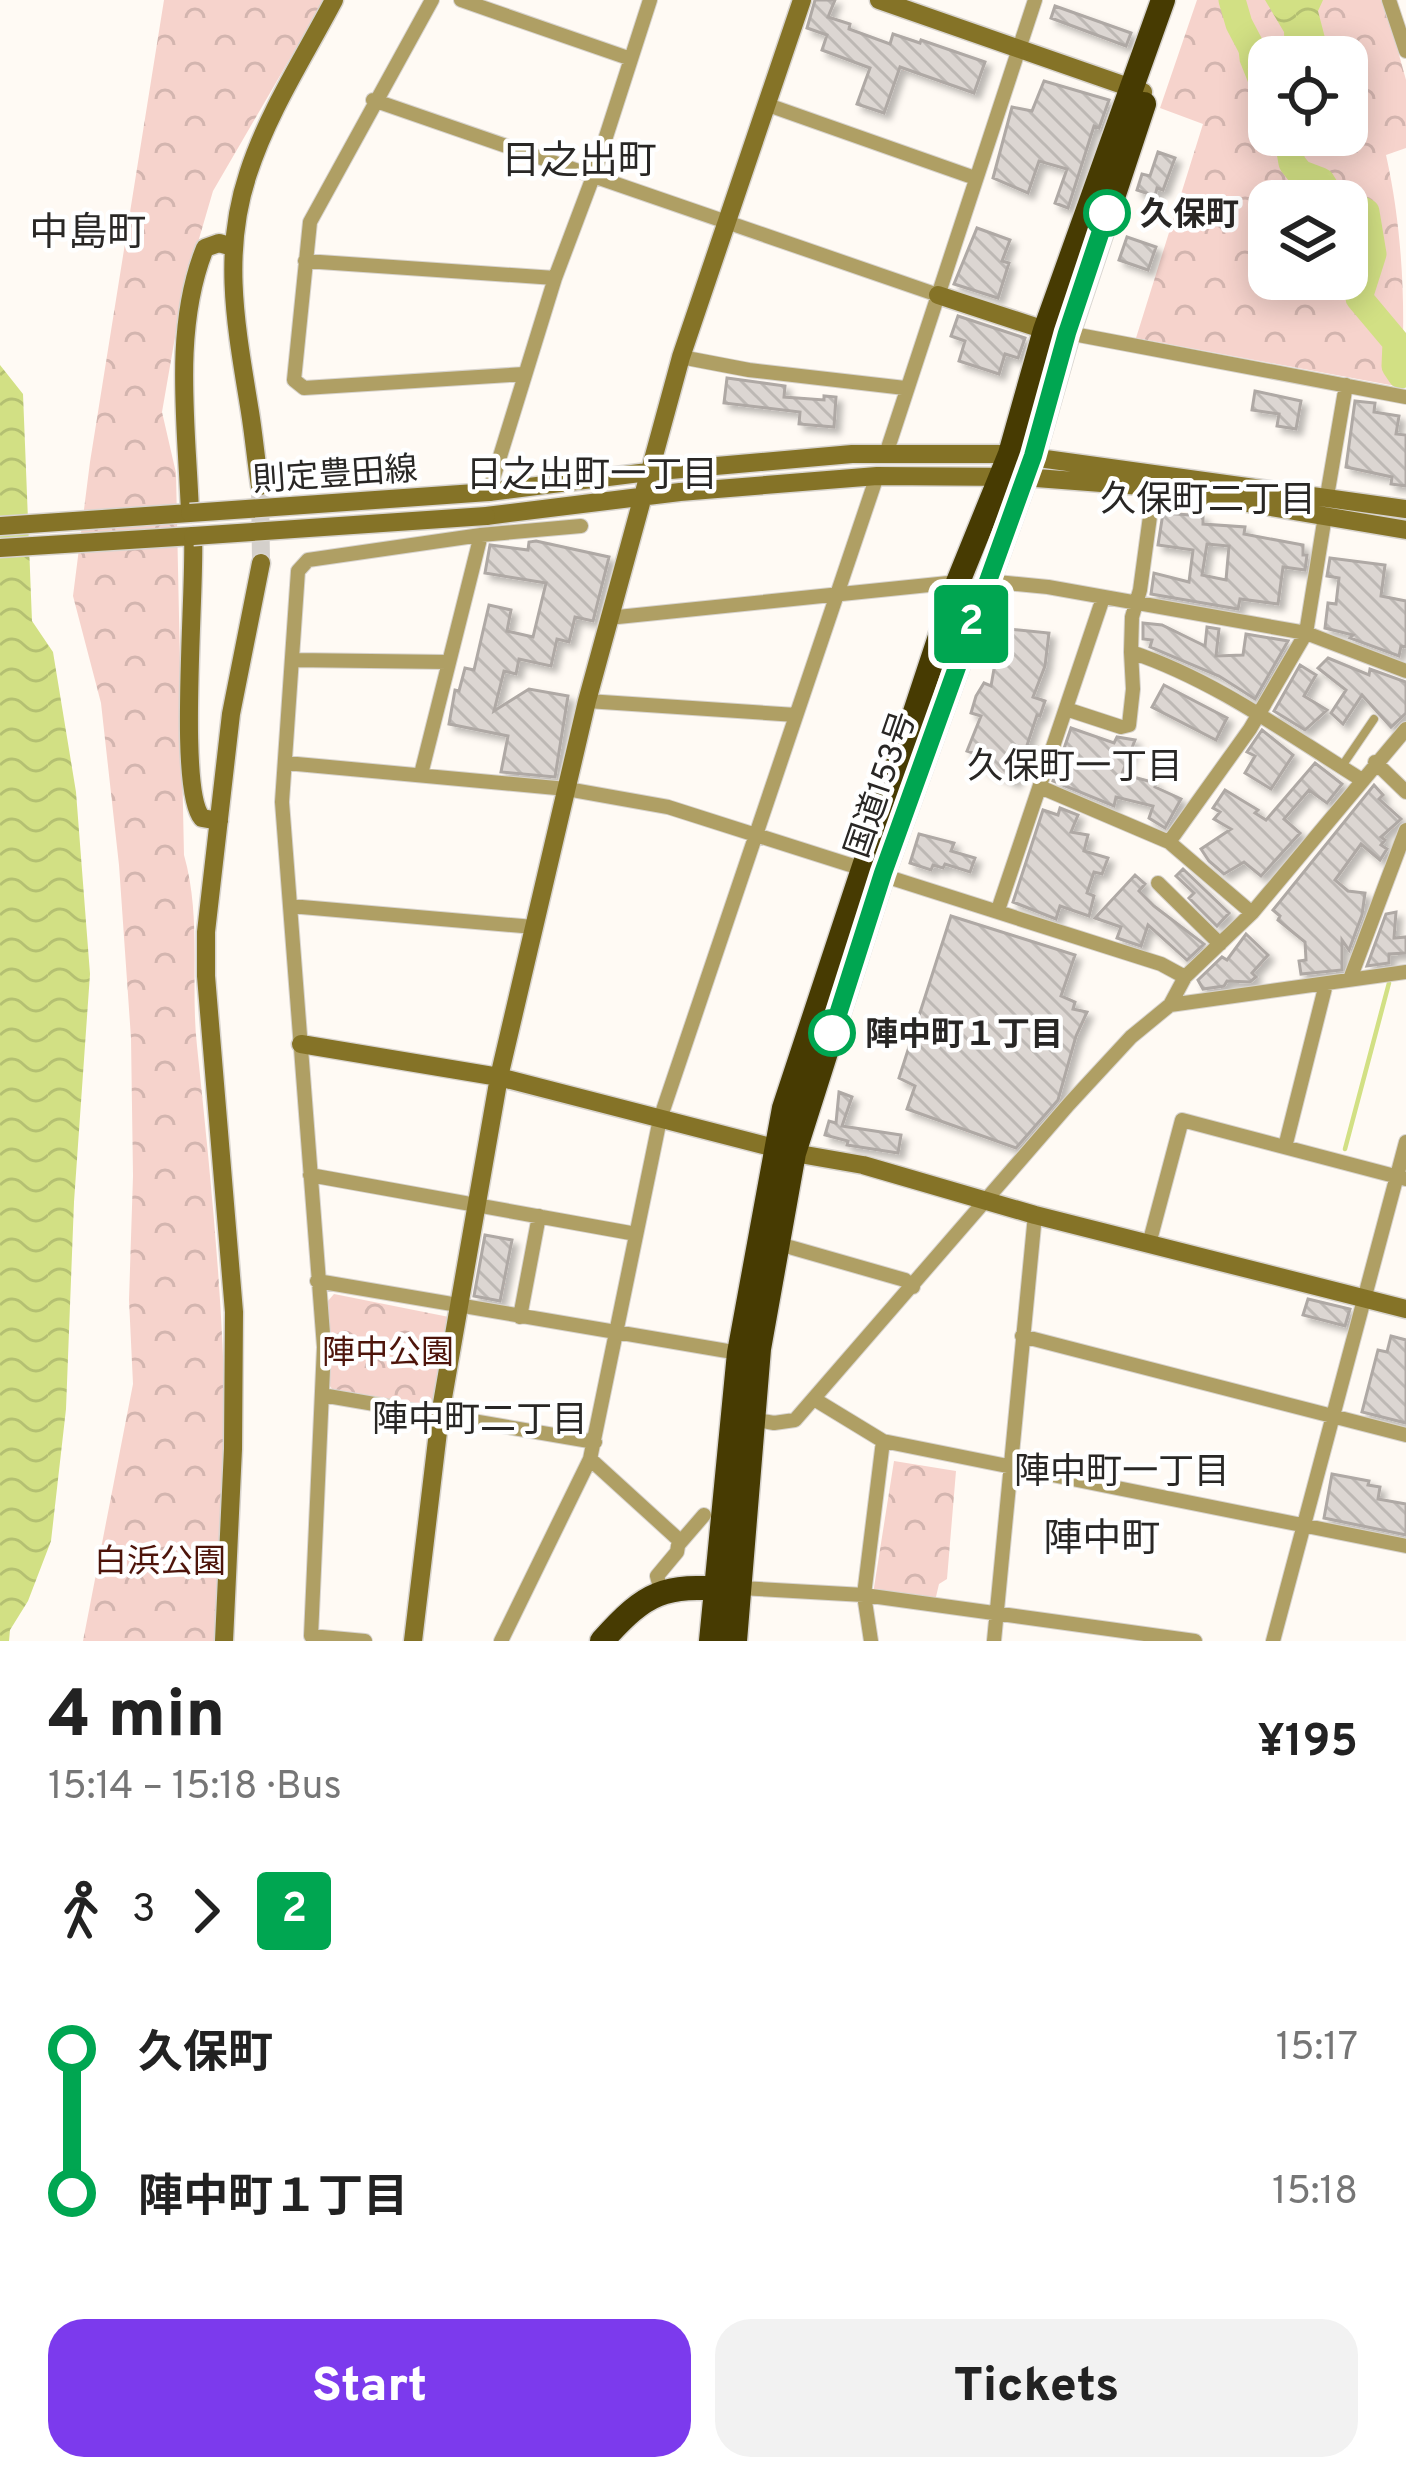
<!DOCTYPE html>
<html lang="en">
<head>
<meta charset="utf-8">
<style>
	:root { --surface:#fff; --page:#f2f2f2; --text:#222; --muted:#767676; --accent:#7c3aed }
	body { margin:0; font-family:Overpass,"Noto Sans JP",sans-serif; background:var(--page); color:var(--text); height:100vh; display:flex; flex-direction:column; font-size:45px; white-space:nowrap }
	* { box-sizing:border-box; margin:0 }
	p { font-size:39px; color:var(--muted) }
	.icon { flex:none; width:66px; height:66px; fill:none; stroke:currentColor; stroke-width:2; stroke-linecap:round; stroke-linejoin:round }
	.map { position:relative; height:1641px; overflow:hidden }
	.side { display:flex; flex-direction:column; background:var(--surface); flex:1 }
	.side>* { flex:none }
	.badge { padding:0 24px; border-radius:9px; font-size:42px; line-height:78px }
	.buttons { position:absolute; left:1248px; top:36px; display:grid; gap:24px }
	.buttons a { display:grid; place-items:center; width:120px; height:120px; border-radius:24px; background:var(--surface); box-shadow:0 6px 30px #0003; font-size:60px }
	.map>.badge { position:absolute; translate:-50% -50%; box-shadow:0 0 0 6px #fff }
	.legs { display:flex; align-items:center; gap:18px; height:132px; padding:0 48px; font-size:39px }
	.legs p { margin-inline-start:auto }
	.overview { display:flex; align-items:center; justify-content:space-between; height:204px; padding:0 48px }
	h1 { font-size:66px; font-weight:800; line-height:90px }
	.action { display:flex; gap:24px; margin-top:auto; padding:24px 48px }
	.action a { flex:1; height:138px; border-radius:36px; background:var(--accent); color:#fff; font-size:48px; font-weight:800; line-height:138px; text-align:center }
	.action a+a { background:var(--page); color:var(--text) }
	ul { padding:0 48px; list-style:none }
	li { display:flex; align-items:center; gap:42px; height:144px; font-size:45px }
	li i { display:grid; place-items:center; width:18px; height:100%; margin:0 15px; background:currentColor }
	li i::after { content:''; width:30px; height:30px; margin:-15px; border:9px solid; border-radius:50%; background:var(--surface) }
	li p { margin-inline-start:auto }
	li:first-child i { background:linear-gradient(#0000 50%,currentColor 0) }
	li:last-child i { background:linear-gradient(currentColor 50%,#0000 0) }
	.map>svg:first-child { display:block }
	.forest { fill:url(#forest-crowns); fill-rule:evenodd }
	.water { fill:url(#water-waves) }
	.lines { fill:none; stroke-linecap:round; stroke-linejoin:round }
	.stream { stroke:#d2e084; stroke-width:4.5 }
	.river { stroke:#d2e084; stroke-width:27 }
	.building { fill:url(#building-back-hatch); stroke:#afa9a5; stroke-width:3; fill-rule:evenodd; filter:url(#shadow) }
	.secondary-tunnel { stroke:#d4d0cb; stroke-width:18; stroke-dasharray:18 9; stroke-linecap:butt }
	.lane-casing { stroke:#d8d4cf; stroke-width:10 }
	.street-casing { stroke:#d8d4cf; stroke-width:16 }
	.secondary-casing { stroke:#d8d4cf; stroke-width:21 }
	.highway-casing { stroke:#d8d4cf; stroke-width:27 }
	.lane { stroke:#af9f64; stroke-width:8 }
	.street { stroke:#af9f64; stroke-width:14 }
	.secondary { stroke:#857327; stroke-width:18 }
	.highway { stroke:#473b02; stroke-width:24 }
	.secondary-bridge-casing { stroke:#d8d4cf; stroke-width:21; stroke-linecap:butt }
	.secondary-bridge { stroke:#857327; stroke-width:18 }
	.line-1-casing { stroke:#fff; stroke-width:27 }
	.line-1 { stroke:#00a651; stroke-width:18 }
	.stop-1-dot { fill:#fff; stroke:#00a651; stroke-width:6 }
	.labels { text-anchor:middle; stroke-width:9; stroke-linejoin:round; paint-order:stroke }
	.stop-label { font-size:33px; font-weight:bold; fill:#292725; stroke:#fff; text-anchor:start }
	.street-label { font-size:33px; fill:#292725; stroke:#fff }
	.park-label { font-size:33px; fill:#4e150b; stroke:#fff }
	.neighbourhood-label { font-size:36px; fill:#292725; stroke:#fff }
	.quarter-label { font-size:39px; fill:#292725; stroke:#fff }
</style>
</head>
<body>
<div class="map">
<svg width="1406" height="1641" viewBox="0 0 1406 1641">
	<defs>
		<pattern id="forest-crowns" width="20" height="18" patternUnits="userSpaceOnUse" patternTransform="scale(3)"><rect width="20" height="18" fill="#f6d3cc"/><path d="M2 6a3 3 0 1 1 6 0M12 15a3 3 0 1 1 6 0" fill="none" stroke="#d3b5af"/></pattern>
		<pattern id="water-waves" width="16" height="10" patternUnits="userSpaceOnUse" patternTransform="scale(3)"><rect width="16" height="10" fill="#d2e084"/><path d="M0 5q4-4 8 0t8 0" fill="none" stroke="#b4c072"/></pattern>
		<pattern id="building-back-hatch" width="6" height="6" patternUnits="userSpaceOnUse" patternTransform="scale(3)"><rect width="6" height="6" fill="#dcd6d2"/><path d="M-1 5l2 2M0 0l6 6M5-1l2 2" fill="none" stroke="#bdb8b4"/></pattern>
		<filter id="shadow"><feDropShadow dx="5.5" dy="5.5" stdDeviation="3" flood-color="#0004"/></filter>
	</defs>
	<rect width="100%" height="100%" fill="#fffaf4"/>
	<path class="forest" d="M164,0H324L213,191L182,297L162,412L176,473L184,855C202,919 190,982 197,1046C210,1171 223,1295 225,1421C227,1494 219,1568 215,1641H83L133,1384L129,1300L133,1176L131,1038L119,865L101,703L73,596L90,462Z
		M1197,0H1384L1406,80V148L1386,155C1403,231 1406,310 1401,387L1136,338L1203,124L1160,108ZM1269,57H1347V135H1269ZM1269,201H1347V279H1269Z
		M334,1294L449,1317L433,1409L333,1390L329,1385L331,1342L327,1302Z
		M894,1461L956,1471L947,1579L939,1584L935,1601L873,1594Z"/>
	<path class="water" d="M1265,0H1323L1318,11L1330,57H1285L1284,32Z
		M0,365L23,394L32,621L53,652L76,792L90,974L74,1202L66,1409L51,1541L28,1601L10,1630L9,1641H0Z"/>
	<g class="lines">
		<path class="stream" d="M1251,42L1241,52L1242,61L1269,129
			M1401,375L1406,383
			M1345,1149L1389,983"/>
		<path class="river" d="M1232,0L1239,24L1269,81
			M1287,135L1292,163L1300,173L1321,181L1331,197L1345,201
			M1347,202L1366,212L1373,254L1359,298L1396,342L1395,366L1401,375"/>
	</g>
	<path class="building" d="M815,0H835L828,17L850,24L849,29L890,44L893,34L920,43L921,40L985,62L974,93L900,67L884,113L857,104L870,68L822,50L827,35L807,28Z
		M1055,6L1131,33L1126,46L1051,18Z
		M1044,81L1109,100L1099,128L1094,126L1068,208L1055,203L1067,169L1039,161L1028,193L993,178L1012,107L1032,111Z
		M1158,152L1175,158L1163,190L1157,188L1155,196L1137,190L1142,174L1150,176Z
		M977,228L1010,240L1002,261L1009,263L998,298L954,284Z
		M1127,237L1156,247L1148,270L1119,260Z
		M958,316L1025,338L1018,358L1005,354L999,374L959,361L965,341L951,336Z
		M727,378L785,386L784,397L824,400V396L836,397L834,427L799,424L800,412L724,403Z
		M1255,391L1301,401L1296,429L1277,426L1279,414L1252,410Z
		M1355,401L1375,403L1374,412L1399,416L1396,434L1406,435V486L1391,484L1392,477L1346,467Z
		M1163,513L1203,516V524L1245,527L1244,534L1303,545V555H1307L1305,570L1283,567L1278,604L1240,599L1238,609L1151,594L1154,573L1189,582L1193,550L1158,545ZM1207,544L1229,546L1226,580L1202,575Z
		M536,541L609,557L593,621L575,617L569,642L557,639L551,666L519,659L516,674L504,671L494,711L529,689L568,696L555,777L501,772L508,736L449,724L455,690L459,691L465,668L474,670L489,605L511,610L507,631L533,637L546,583L485,573L490,545L528,550L529,542Z
		M1330,558L1385,565L1381,596L1406,601V647L1401,646L1399,656L1350,638L1353,635L1325,628L1328,603L1336,604L1339,578L1327,576Z
		M1143,623L1162,625L1205,646L1207,627L1219,629L1216,656L1243,655L1246,634L1288,641L1255,699L1219,676L1150,647L1152,640L1143,639Z
		M1009,629L1049,633L1045,666L1033,697L1045,701L1040,716L1037,715L1015,782L984,768L988,758L967,751L981,716L971,713L976,696L984,683L991,686L1000,635H1007Z
		M1328,658L1369,675L1370,669L1406,682V713L1391,727L1362,695L1343,724L1331,713L1346,690L1318,668Z
		M1300,665L1316,675L1304,696L1327,710L1305,730L1274,711Z
		M1164,685L1227,718L1216,740L1152,707Z
		M1071,728L1114,743L1117,737L1135,740L1122,774L1156,783L1155,787L1181,799L1165,828L1149,818L1153,806L1116,797L1114,806L1053,781Z
		M1262,730L1293,755L1271,789L1245,773L1255,756L1247,752Z
		M1315,763L1342,784L1327,803L1309,790L1284,819L1300,833L1261,876L1244,862L1224,874L1209,861L1201,849L1231,829L1214,819L1220,812L1213,808L1225,790L1258,810L1255,813L1266,820Z
		M1374,785L1383,795L1379,799L1401,819L1381,837L1385,840L1381,845L1387,849L1380,860L1361,844L1335,880L1348,891L1365,893L1362,915L1349,950L1342,940V970L1301,974L1299,961L1306,960L1305,942L1278,920L1280,916L1273,910Z
		M1060,808L1078,815L1071,832L1088,835L1084,851L1108,858L1102,874L1094,872L1087,893L1094,896L1089,916L1060,906L1056,919L1013,902L1043,810L1058,815Z
		M919,834L954,843L951,851L975,858L970,872L945,864L943,868L933,865L931,870L910,863Z
		M1183,869L1229,913L1217,926L1189,898L1194,893L1176,876Z
		M1135,875L1145,884L1139,891L1154,906L1204,944L1187,960L1148,925L1141,946L1117,938L1121,927L1095,918Z
		M1396,912L1394,938L1406,937V953L1389,954V963L1367,966L1386,914Z
		M951,916L1075,955L1061,996L1075,1002L1073,1009L1087,1012L1076,1036L1058,1100L1016,1148L907,1109L915,1086L899,1078Z
		M1246,934L1268,955L1252,973L1256,977L1250,982L1227,981L1224,986L1203,989L1198,980L1222,957L1227,960Z
		M839,1092L852,1097L842,1126L901,1135L898,1153L847,1145L848,1141L825,1135L829,1121L836,1123Z
		M485,1235L512,1240L500,1301L474,1296Z
		M1308,1299L1350,1309L1345,1326L1303,1315Z
		M1391,1336L1406,1340V1423L1362,1412L1378,1350L1387,1352Z
		M1332,1474L1369,1481L1368,1485L1380,1487L1378,1499L1406,1504V1535L1324,1518Z"/>
	<g class="lines">
		<path class="secondary-tunnel" d="M260,486L261,563"/>
		<g class="lane-casing">
			<path id="lane" d="M1342,766L1374,719"/>
		</g>
		<g class="street-casing">
			<path id="street" d="M432,0L310,222L294,380L304,388L524,374
				M461,0L631,59
				M1389,0L1406,51
				M373,100L938,295
				M768,105L975,178
				M305,261L555,278
				M1068,333L1406,397
				M681,357L749,370L905,388
				M886,454L1035,0
				M1154,487L1140,590L1132,617L1131,652C1215,680 1288,734 1362,780
				M489,492L555,278L593,177L650,0
				M1327,496L1346,385
				M986,581L1048,587L1306,633L1406,671
				M608,618L958,582
				M294,660L447,662
				M587,701L796,715
				M1066,709L1121,727L1129,725L1133,689L1131,652
				M1375,762L1406,792
				M286,763L567,789L668,807L1161,964L1185,977
				M421,774L481,535
				M1040,787L1169,842L1252,913
				M1169,842L1250,729L1306,633L1325,516
				M1158,883L1220,944
				M290,906L534,927
				M998,910L1103,598
				M1350,979L1406,830
				M1170,1005L1406,972
				M1285,1147L1326,984
				M310,1175L636,1234
				M779,1244L905,1280L913,1287
				M1149,1244L1182,1120L1406,1179
				M317,1281L739,1353
				M520,1317L539,1216
				M1022,1336L1406,1435
				M322,1395L595,1442
				M814,1399L883,1441L1406,1546
				M751,1419L774,1423L795,1420L1069,1104L1131,1037L1170,1005L1185,977L1252,913L1406,729
				M590,1459L679,1540L677,1552L657,1576L661,1591
				M679,1544L704,1515
				M740,1588L864,1595L1195,1641
				M365,1641L311,1636L324,1347L282,802L298,571L308,560L481,535L581,526
				M501,1641L590,1459L660,1119L877,476
				M871,1641L864,1595L883,1441
				M994,1641L1035,1215
				M1273,1641L1406,1142"/>
		</g>
		<g class="secondary-casing">
			<path id="secondary" d="M879,0L1143,92
				M938,295L1045,330
				M260,486C256,461 254,437 250,412C237,331 221,255 248,174C268,112 304,57 334,0
				M489,492L648,472L852,454H1010L1406,509
				M486,516L680,492L877,476L1023,477L1154,487L1406,530
				M0,526L190,513C187,427 172,330 205,248L219,243L233,247
				M0,548L193,536C196,586 177,790 202,818L219,821
				M301,1044L499,1077L794,1153L863,1165L1035,1215L1406,1309
				M224,1641L233,1449L234,1312L206,976V932L231,714L261,563
				M413,1641L440,1415L499,1077L587,701L681,357L802,0"/>
		</g>
		<g class="highway-casing">
			<path id="highway" d="M602,1641C648,1590 662,1586 730,1588
				M711,1641L739,1353L784,1108L958,582L1010,454L1045,330L1163,0
				M735,1641L759,1349L794,1153L883,873L1033,456L1068,333L1144,104"/>
		</g>
		<use href="#lane" class="lane"/>
		<use href="#street" class="street"/>
		<use href="#secondary" class="secondary"/>
		<use href="#highway" class="highway"/>
		<g class="secondary-bridge-casing">
			<path id="secondary-bridge" d="M190,513L489,492
				M193,536L486,516"/>
		</g>
		<use href="#secondary-bridge" class="secondary-bridge"/>
	</g>
	<g class="lines">
		<g class="line-1-casing">
			<path id="line-1" d="M832,1033L883,873L1033,456L1067,333L1107,213"/>
		</g>
		<use href="#line-1" class="line-1"/>
	</g>
	<g class="stop-1-dot">
		<circle cx="1107" cy="213" r="21"/>
		<circle cx="832" cy="1033" r="21"/>
	</g>
	<g class="labels">
		<g class="stop-label">
			<text x="1140" y="225">久保町</text>
			<text x="865" y="1045">陣中町１丁目</text>
		</g>
		<g class="street-label">
			<text transform="translate(335 473) rotate(-4)" y="12">則定豊田線</text>
			<text transform="translate(879 784) rotate(-71)" y="12">国道153号</text>
		</g>
		<g class="park-label">
			<text x="388" y="1363">陣中公園</text>
			<text x="160" y="1572">白浜公園</text>
		</g>
		<g class="neighbourhood-label">
			<text x="592" y="486">日之出町一丁目</text>
			<text x="1208" y="511">久保町二丁目</text>
			<text x="1075" y="778">久保町一丁目</text>
			<text x="480" y="1431">陣中町二丁目</text>
			<text x="1122" y="1483">陣中町一丁目</text>
		</g>
		<g class="quarter-label">
			<text x="579" y="173">日之出町</text>
			<text x="88" y="245">中島町</text>
			<text x="1102" y="1551">陣中町</text>
		</g>
	</g>
</svg>
<div class="buttons">
<a><svg class="icon" aria-label="locate" viewBox="0 0 24 24"><circle cx="12" cy="12" r="6"/><path d="M12 2v4M12 18v4M2 12h4M18 12h4"/></svg></a>
<a><svg class="icon" aria-label="layers" viewBox="0 0 24 24"><path d="M12 4l9 5-9 5-9-5zM3 14l9 5 9-5"/></svg></a>
</div>
<b class="badge" style="left:971px;top:624px;background:#00a651;color:#fff">2</b>
</div>
<section class="side">
<div class="overview"><div><h1>4 min</h1><p>15:14 – 15:18 · Bus</p></div><b>¥195</b></div>
<div class="legs"><svg class="icon" aria-label="walk" viewBox="0 0 24 24"><circle cx="13" cy="4" r="2"/><path d="M13 8l-2 6 4 7M11 14l-3 7M7 12l3-4h3l4 4"/></svg>3<svg class="icon" aria-label="forward" viewBox="0 0 24 24"><path d="M9 5l7 7-7 7"/></svg><b class="badge" style="background:#00a651;color:#fff">2</b></div>
<ul>
<li><i style="color:#00a651"></i><b>久保町</b><p>15:17</p></li>
<li><i style="color:#00a651"></i><b>陣中町１丁目</b><p>15:18</p></li>
</ul>
<div class="action"><a>Start</a><a>Tickets</a></div>
</section>
</body>
</html>
